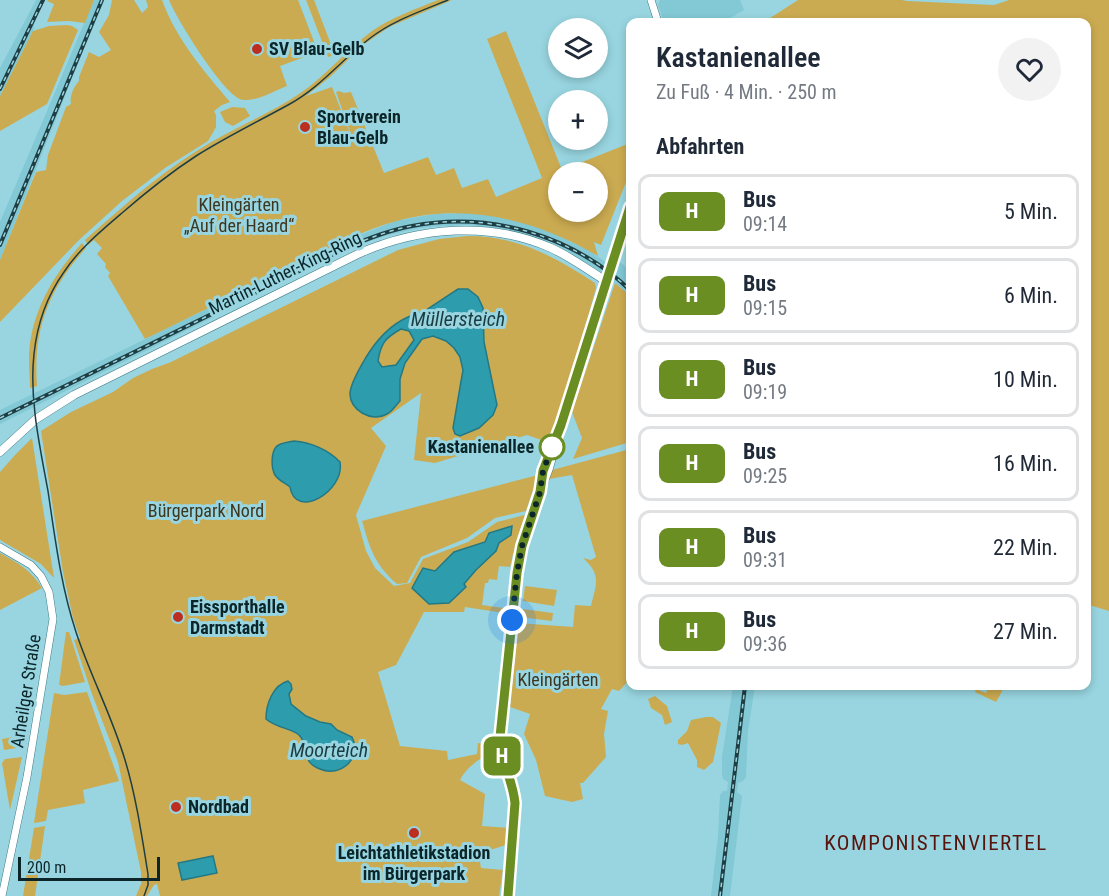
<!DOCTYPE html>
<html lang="de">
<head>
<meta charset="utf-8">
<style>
	:root { --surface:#fff; --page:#f2f2f3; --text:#1f2937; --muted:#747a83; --line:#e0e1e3 }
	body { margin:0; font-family:"Roboto Condensed",sans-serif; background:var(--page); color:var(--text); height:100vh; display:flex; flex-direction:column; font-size:22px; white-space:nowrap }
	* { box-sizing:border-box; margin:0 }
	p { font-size:20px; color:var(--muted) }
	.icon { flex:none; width:33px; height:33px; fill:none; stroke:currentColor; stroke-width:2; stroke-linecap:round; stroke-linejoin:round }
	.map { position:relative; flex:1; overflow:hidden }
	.side { position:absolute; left:626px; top:18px; width:465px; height:672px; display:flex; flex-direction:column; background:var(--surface); border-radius:12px; box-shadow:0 3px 9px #0003 }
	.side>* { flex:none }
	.badge { padding:0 12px; border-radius:9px; font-size:21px; line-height:39px }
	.tools { position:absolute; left:548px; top:18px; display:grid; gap:12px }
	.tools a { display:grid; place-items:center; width:60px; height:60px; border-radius:50%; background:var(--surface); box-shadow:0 3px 9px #0003; font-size:30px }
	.scale { position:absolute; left:18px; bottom:15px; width:142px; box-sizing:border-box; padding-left:6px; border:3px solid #0b2529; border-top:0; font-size:16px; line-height:21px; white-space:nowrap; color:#0b2529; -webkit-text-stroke:4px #98d5e0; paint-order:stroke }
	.you { position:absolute; width:30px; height:30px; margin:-15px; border:4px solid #fff; border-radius:50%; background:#1a73e8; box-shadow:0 0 0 9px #1a73e833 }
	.map>.badge { position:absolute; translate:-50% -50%; box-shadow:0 0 0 3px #fff }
	h2 { padding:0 30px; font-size:22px; line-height:54px }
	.round { display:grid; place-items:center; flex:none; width:63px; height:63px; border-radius:32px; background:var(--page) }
	.summary { display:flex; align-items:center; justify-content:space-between; height:102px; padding:0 30px }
	h1 { font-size:28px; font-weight:600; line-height:45px }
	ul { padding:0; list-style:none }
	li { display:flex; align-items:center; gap:18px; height:75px; margin:0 12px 9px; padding:0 18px; border:3px solid var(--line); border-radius:12px }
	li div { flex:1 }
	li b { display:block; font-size:22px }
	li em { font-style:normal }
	li .badge { min-width:66px; font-weight:700; text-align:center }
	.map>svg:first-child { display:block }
	.built { fill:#82c8d5 }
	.green { fill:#cbab51; fill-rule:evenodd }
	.water { fill:#2d9cad; stroke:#237885; stroke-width:1.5; fill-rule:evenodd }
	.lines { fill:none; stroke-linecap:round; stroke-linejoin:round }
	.tertiary-casing { stroke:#407c87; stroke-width:8 }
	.secondary-casing { stroke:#407c87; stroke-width:9 }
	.tertiary { stroke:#fff; stroke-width:7 }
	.secondary { stroke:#fff; stroke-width:8 }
	.tram { stroke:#1f3e43; stroke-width:1.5 }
	.rail-casing { stroke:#1f3e43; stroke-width:4 }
	.rail { stroke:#98d5e0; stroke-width:1.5; stroke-dasharray:4.5; stroke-linecap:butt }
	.line-casing { stroke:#fff; stroke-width:14 }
	.line { stroke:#6b8e23; stroke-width:9 }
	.walk { stroke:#0b2529; stroke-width:6; stroke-dasharray:0 10.8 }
	.poi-dot { fill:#bb2e20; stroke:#98d5e0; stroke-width:2 }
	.stop-dot { fill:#fff; stroke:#6b8e23; stroke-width:3 }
	.labels { text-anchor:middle; stroke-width:6; stroke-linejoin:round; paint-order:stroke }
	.poi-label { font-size:18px; font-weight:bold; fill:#0b2529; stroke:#98d5e0; text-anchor:start }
	.park-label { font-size:18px; fill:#3e361f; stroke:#98d5e0 }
	.street-label { font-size:18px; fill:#0b2529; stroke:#98d5e0 }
	.stop-label { font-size:18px; font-weight:bold; fill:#0b2529; stroke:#98d5e0; text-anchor:end }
	.water-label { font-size:20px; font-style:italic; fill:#1a3b40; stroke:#98d5e0 }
	.quarter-label { font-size:21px; letter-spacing:1.5px; fill:#57140d; stroke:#98d5e0 }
</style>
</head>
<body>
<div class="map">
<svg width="1109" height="896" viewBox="0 0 1109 896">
	<rect width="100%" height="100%" fill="#98d5e0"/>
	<path class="built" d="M36,0H45L35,21L33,31L0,96V68Z
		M94,0H103L0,260V222Z
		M660,0H740L744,10L723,22H664L658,5Z
		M469,213L487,215L526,223L555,234L588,250L607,263L603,274L562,249L540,240L495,228L469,225L442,226L419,228L385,236L358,245L333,257L0,424V410L350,239L395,221L435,214Z
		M618,260L630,271V296L612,280Z
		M733,686H755L748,731L746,777L743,781L738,783L737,792L742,796L730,896H711L718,836L720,795L723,791H727L728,782L723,779L722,775V757Z"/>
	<path class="green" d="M48,0H94L85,23L69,21L47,22L54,4L47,1Z
		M112,0H134L142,13L148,7L146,0H162C176,39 204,71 230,102L222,105L214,111L216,115V127L208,141L165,168L122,201L79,240L0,322V260L36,172L46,170L48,155L66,107L71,104C69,97 74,86 79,81V77L89,52L99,57L111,50L99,32L109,15Z
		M169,0H298L318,52L280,66L287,86C274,91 258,101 243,100C225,98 176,18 169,0Z
		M306,0H314L335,55L328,57Z
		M438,0H452L389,27L363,45L330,77L306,96L332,87L355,146L336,92L339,91L344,93L351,92L384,173L428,157L436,175L454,168L462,188L488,179L496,197L542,178L487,39L506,31L562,170L630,143V172L601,245L594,242L598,256C537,220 466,202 397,221C359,231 323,252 288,269C240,292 193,316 145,339L108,276L110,273L105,267L106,264L97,254L102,248L94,240L88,245L85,240C120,209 155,177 195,152C229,130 266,116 299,94C326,76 346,50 372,31C392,17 416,9 438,0ZM558,172H597V212H558Z
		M798,0H902L907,1L994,5L1009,0H1109V611L1086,604V22H764Z
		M67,25L72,26L78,30L47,104L0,131V96L33,31L49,26Z
		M232,107L245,108L250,116L233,126L225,122L220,112Z
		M467,236C519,236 553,256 595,283L596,288L574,367V372L553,437L549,436L547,442L527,435L435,463L414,460L421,393L371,428L386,446L356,515L366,551L375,568L394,586L410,583L423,559L468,542L497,522L524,515L527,517L516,552L513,554L510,567L499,566L497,580L489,579L488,583H485L482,605L504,608V613L465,607L464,612H424L396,665L378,672L400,746L447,751L448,760L477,754L478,743L491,745L492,754C480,757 466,768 460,780L485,794L482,826L510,828L509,844L487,851L485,849L478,850L481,868L503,870L499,896H160L157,884L154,885L147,896H136L141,884V872L118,762L92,694L74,640L80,638L73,618L63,572L41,431L71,412L113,392L133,378L152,369L171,362L398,250L439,239Z
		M82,243L86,248C48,290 33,330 37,386L30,388C30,379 29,369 29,360C29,315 53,275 82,243Z
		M615,283L630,296V442L573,459L582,438L572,412Z
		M32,438L54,578L41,564L0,540V472L15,455Z
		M630,449V679L619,691L612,689L601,709L608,711L604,734L606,757L583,783H580L583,799L572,802L545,796L536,760L524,734L530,714L510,707L518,623L573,627L575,605L591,606C596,584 602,575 583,558L591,560L596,557L572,475L549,479L552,470Z
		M538,475L526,511L495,518L467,538L421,557L407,583L397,584C375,565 370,549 362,521Z
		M0,553C17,562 32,571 42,588L0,610Z
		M525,586L557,590L554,606L523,601Z
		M522,609L553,613L552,621L520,617Z
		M66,632H69L85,682L63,686L59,685Z
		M989,686H1005L996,702L975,692L976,689L986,693Z
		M87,692L119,781L83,790L85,803L48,810L46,821L34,823L54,693L64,695Z
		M655,696L667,706L672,722L665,725L662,715L651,708L648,699Z
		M706,717H713L721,723L713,762L704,770L697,767V760L688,743L682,745L678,744V740L687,731L691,720Z
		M25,735L23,747L4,750L2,739Z
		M22,757L10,810L2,763L5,759Z
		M45,826L35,896H23L34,828Z"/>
	<path class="water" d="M458,289H468L478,297L483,308L484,342L497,405L493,415L479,428L460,436L455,434L453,428L463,370L460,357L454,348L446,341L433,336L422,339L405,363L400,379V401C396,405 392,412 387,414C372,423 349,410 350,393C351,382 360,368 365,359C375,342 390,325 408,317C416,313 422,315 429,308ZM401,329L409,331L414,340L396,365L382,367L378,361C381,343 385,338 401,329Z
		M294,441C310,442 329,450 340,462C345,492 295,520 290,487C285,483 278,480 275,475C271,468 271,453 276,447C279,443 289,442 294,441Z
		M512,526L511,535L499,543L496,551L476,570L464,584L466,587L449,603L429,604L412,588L423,568L435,571L454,552L485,542L489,533Z
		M288,681L291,684L292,689L289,694L291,704L306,716L320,722L331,724L337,730L352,737C363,758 340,778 320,769C300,762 310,746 299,735C291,728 276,728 266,719C266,704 273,685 288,681Z
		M213,856L217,873L182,880L178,863Z"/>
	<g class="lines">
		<g class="tertiary-casing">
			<path id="tertiary" d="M651,0L658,22
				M0,547L31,565L41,576L49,592L53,619L27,777L2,896"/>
		</g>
		<g class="secondary-casing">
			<path id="secondary" d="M0,452L36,419L74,395L360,253C420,227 490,221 551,248C571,257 588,270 606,281
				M508,896L515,803C513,780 500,760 500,737L517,573L522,546L540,492L549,468L564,415L630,207"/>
		</g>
		<use href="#tertiary" class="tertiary"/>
		<use href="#secondary" class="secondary"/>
		<path class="tram" d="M144,896L148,885V874C142,837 136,796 125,760C112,716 90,675 76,632C61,587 55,538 48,491C40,447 29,399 34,354C37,325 47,296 64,272C79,249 101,231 122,213C145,193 170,173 196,156C226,137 257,122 288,105C321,87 340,61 369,39C392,21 421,11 448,0"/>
		<g class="rail-casing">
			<path id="rail" d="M0,89L43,0
				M0,245L102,0
				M0,418L350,246C370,238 390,230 412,226C490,211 572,235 630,290
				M720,896L745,686"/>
		</g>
		<use href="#rail" class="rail"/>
	</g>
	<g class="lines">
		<g class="line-casing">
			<path id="line" d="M508,896L515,803C513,780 500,760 500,737L517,573L522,546L540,492L543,471L561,425L630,207"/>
		</g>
		<use href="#line" class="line"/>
		<path class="walk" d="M512,620L517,573L522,546L540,492L543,471L552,447"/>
	</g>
	<g class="poi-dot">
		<circle cx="257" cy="49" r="6"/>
		<circle cx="305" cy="127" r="6"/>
		<circle cx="178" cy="617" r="6"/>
		<circle cx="176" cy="807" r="6"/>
		<circle cx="414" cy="833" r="6"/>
	</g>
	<circle class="stop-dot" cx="552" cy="447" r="12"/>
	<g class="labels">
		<g class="poi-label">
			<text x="269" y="55">SV Blau-Gelb</text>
			<text x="317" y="123">Sportverein<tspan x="317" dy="21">Blau-Gelb</tspan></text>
			<text x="190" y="613">Eissporthalle<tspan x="190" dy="21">Darmstadt</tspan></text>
			<text x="188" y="813">Nordbad</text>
			<text x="414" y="859" text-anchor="middle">Leichtathletikstadion<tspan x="414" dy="21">im Bürgerpark</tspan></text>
		</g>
		<g class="park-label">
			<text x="239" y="211">Kleingärten<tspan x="239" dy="21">„Auf der Haard“</tspan></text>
			<text x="206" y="517">Bürgerpark Nord</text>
			<text x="558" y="686">Kleingärten</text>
		</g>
		<g class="street-label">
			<text transform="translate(285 273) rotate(-26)" y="6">Martin-Luther-King-Ring</text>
			<text transform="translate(26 691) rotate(-81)" y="6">Arheilger Straße</text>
		</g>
		<g class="stop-label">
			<text x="534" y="453">Kastanienallee</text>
		</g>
		<g class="water-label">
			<text x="458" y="326">Müllersteich</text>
			<text x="329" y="757">Moorteich</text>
		</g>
		<g class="quarter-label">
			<text x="936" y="850">KOMPONISTENVIERTEL</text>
		</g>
	</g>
</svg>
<div class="tools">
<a><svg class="icon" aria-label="layers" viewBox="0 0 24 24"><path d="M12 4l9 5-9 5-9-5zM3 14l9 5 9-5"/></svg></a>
<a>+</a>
<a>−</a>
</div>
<div class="scale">200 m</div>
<div class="you" style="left:512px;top:620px"></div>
<b class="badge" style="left:502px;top:756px;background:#6b8e23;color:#fff">H</b>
<section class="side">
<div class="summary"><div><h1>Kastanienallee</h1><p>Zu Fuß · 4 Min. · 250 m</p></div><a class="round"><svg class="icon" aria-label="heart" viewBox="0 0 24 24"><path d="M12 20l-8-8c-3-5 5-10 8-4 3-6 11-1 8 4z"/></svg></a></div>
<h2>Abfahrten</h2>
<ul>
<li><span class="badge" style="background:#6b8e23;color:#fff">H</span><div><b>Bus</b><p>09:14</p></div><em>5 Min.</em></li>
<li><span class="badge" style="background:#6b8e23;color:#fff">H</span><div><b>Bus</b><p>09:15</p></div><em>6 Min.</em></li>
<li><span class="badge" style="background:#6b8e23;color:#fff">H</span><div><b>Bus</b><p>09:19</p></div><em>10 Min.</em></li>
<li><span class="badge" style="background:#6b8e23;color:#fff">H</span><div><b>Bus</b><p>09:25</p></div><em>16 Min.</em></li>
<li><span class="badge" style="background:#6b8e23;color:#fff">H</span><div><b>Bus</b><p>09:31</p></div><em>22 Min.</em></li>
<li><span class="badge" style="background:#6b8e23;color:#fff">H</span><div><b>Bus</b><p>09:36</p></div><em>27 Min.</em></li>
</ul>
</section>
</div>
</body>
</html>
